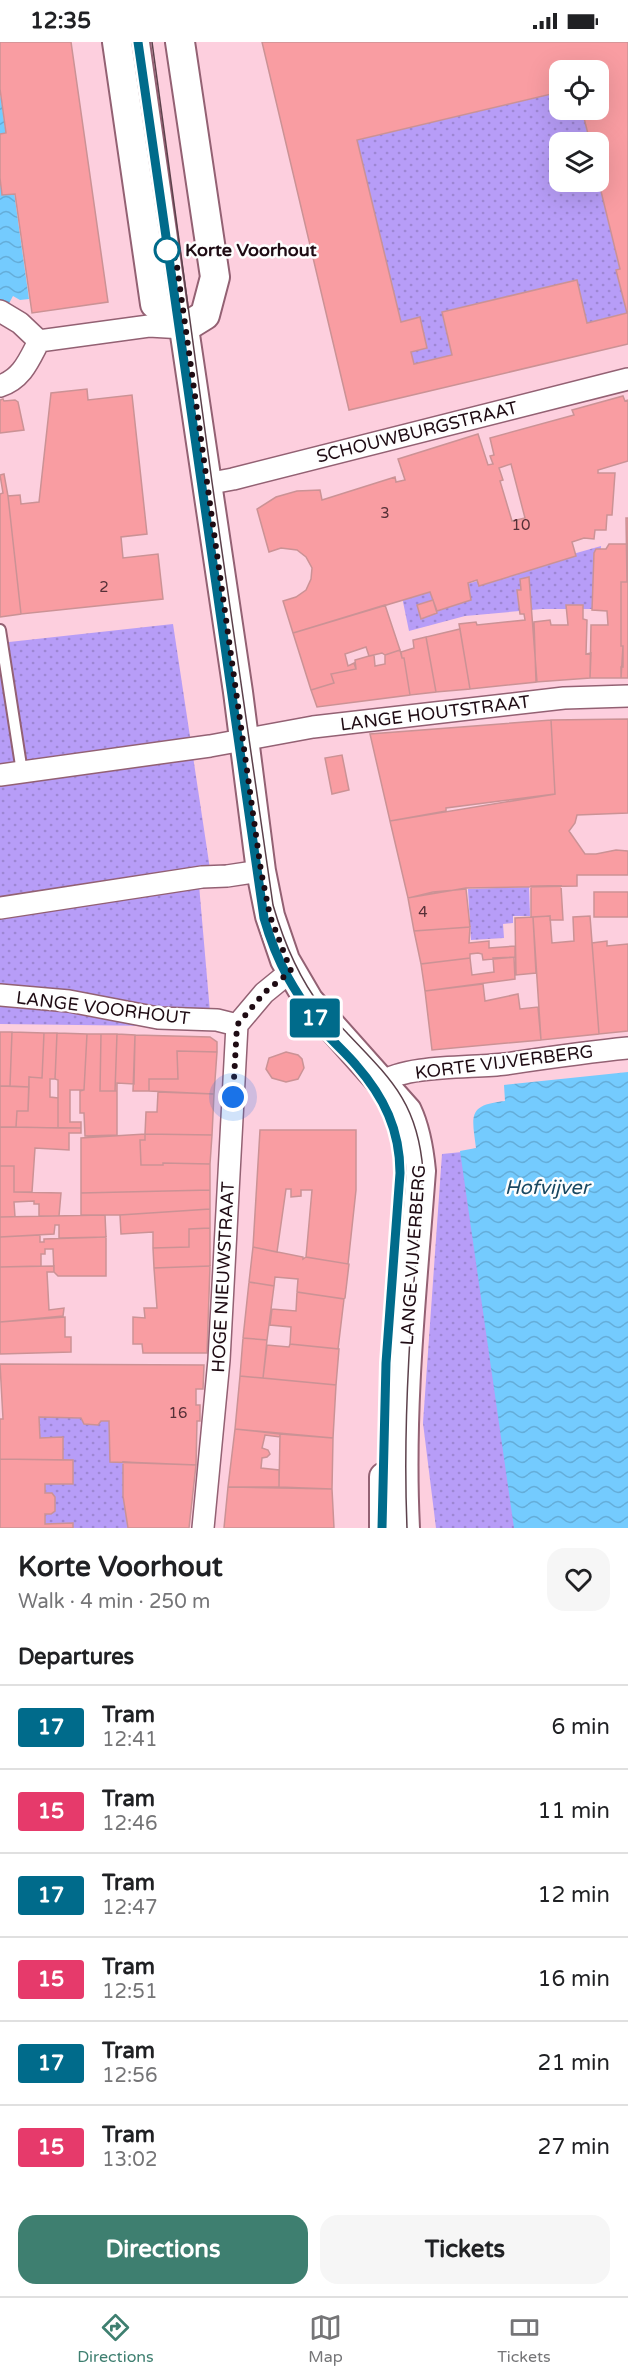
<!DOCTYPE html>
<html lang="en">
<head>
<meta charset="utf-8">
<style>
	:root { --surface:#fff; --page:#f6f6f6; --text:#202124; --muted:#757577; --line:#e0e0e0; --accent:#3e7f70 }
	body { margin:0; font-family:"Varela Round",sans-serif; background:var(--page); color:var(--text); height:100vh; display:flex; flex-direction:column; font-size:22px; white-space:nowrap }
	* { box-sizing:border-box; margin:0 }
	p { font-size:20px; color:var(--muted) }
	.icon { flex:none; width:33px; height:33px; fill:none; stroke:currentColor; stroke-width:2; stroke-linecap:round; stroke-linejoin:round }
	.map { position:relative; height:1486px; overflow:hidden }
	.side { display:flex; flex-direction:column; background:var(--surface); flex:1 }
	.side>* { flex:none }
	.badge { padding:0 12px; border-radius:4px; font-size:21px; line-height:39px }
	.controls { position:absolute; left:549px; top:18px; display:grid; gap:12px }
	.controls a { display:grid; place-items:center; width:60px; height:60px; border-radius:12px; background:var(--surface); box-shadow:0 6px 24px #0002; font-size:30px }
	.you { position:absolute; width:30px; height:30px; margin:-15px; border:4px solid #fff; border-radius:50%; background:#1a73e8; box-shadow:0 0 0 9px #1a73e833 }
	.map>.badge { position:absolute; translate:-50% -50%; box-shadow:0 0 0 3px #fff }
	h2 { padding:0 18px; font-size:22px; line-height:54px }
	.round { display:grid; place-items:center; flex:none; width:63px; height:63px; border-radius:18px; background:var(--page) }
	.summary { display:flex; align-items:center; justify-content:space-between; height:102px; padding:0 18px }
	h1 { font-size:28px; font-weight:800; line-height:45px }
	.primary-button { display:flex; gap:12px; margin-top:auto; padding:12px 18px }
	.primary-button a { flex:1; height:69px; border-radius:18px; background:var(--accent); color:#fff; font-size:24px; font-weight:800; line-height:69px; text-align:center }
	.primary-button a+a { background:var(--page); color:var(--text) }
	ul { padding:0; list-style:none }
	li { display:flex; align-items:center; gap:18px; height:84px; padding:0 18px; border-top:2px solid var(--line) }
	li div { flex:1 }
	li b { display:block; font-size:22px }
	li em { font-style:normal }
	li .badge { min-width:66px; font-weight:700; text-align:center }
	.status { display:flex; justify-content:space-between; align-items:center; height:42px; padding:0 30px; background:var(--surface); direction:ltr }
	.status svg { height:16px; fill:currentColor }
	.tabs { display:flex; justify-content:space-around; align-items:center; height:84px; border-top:2px solid var(--line); background:var(--surface); font-size:16px; color:var(--muted) }
	.tabs a { display:grid; justify-items:center; gap:3px }
	.tabs .selected { color:var(--accent) }
	.map>svg:first-child { display:block }
	.green { fill:url(#green-dots) }
	.water { fill:url(#water-waves) }
	.building { fill:#f99da2; stroke:#cb9295; stroke-width:1.5; fill-rule:evenodd }
	.lines { fill:none; stroke-linecap:round; stroke-linejoin:round }
	.lane-casing { stroke:#936173; stroke-width:14 }
	.street-casing { stroke:#936173; stroke-width:24 }
	.secondary-casing { stroke:#936173; stroke-width:32 }
	.lane { stroke:#fff; stroke-width:10 }
	.street { stroke:#fff; stroke-width:21 }
	.secondary { stroke:#fff; stroke-width:28 }
	.tram { stroke:#5c414b; stroke-width:1.5 }
	.line-casing { stroke:#fff; stroke-width:14 }
	.line { stroke:#006b8b; stroke-width:9 }
	.walk { stroke:#1e0b13; stroke-width:6; stroke-dasharray:0 10.8 }
	.stop-dot { fill:#fff; stroke:#006b8b; stroke-width:3 }
	.labels { text-anchor:middle; stroke-width:5; stroke-linejoin:round; paint-order:stroke }
	.number-label { font-size:15px; fill:#553037 }
	.stop-label { font-size:18px; font-weight:bold; fill:#1e0b13; stroke:#fefefe; text-anchor:start }
	.street-label { font-size:18px; fill:#1e0b13; stroke:#fefefe }
	.water-label { font-size:20px; font-style:italic; fill:#184862; stroke:#fefefe }
</style>
</head>
<body>
<div class="status"><b>12:35</b><svg viewBox="0 0 49 12"><path d="M0 12V9h3v3zM5 12V6h3v6zM10 12V3h3v9zM15 12V0h3v12zM26 1h20v11H26zM47 4h2v5h-2z"/></svg></div>
<div class="map">
<svg width="628" height="1486" viewBox="0 0 628 1486">
	<defs>
		<pattern id="green-dots" width="8" height="8" patternUnits="userSpaceOnUse" patternTransform="scale(1.5)"><rect width="8" height="8" fill="#b79df7"/><path d="M2 2h.1M6 6h.1" fill="none" stroke="#9d86d3" stroke-width="1.8" stroke-linecap="round"/></pattern>
		<pattern id="water-waves" width="16" height="10" patternUnits="userSpaceOnUse" patternTransform="scale(1.5)"><rect width="16" height="10" fill="#74cbfe"/><path d="M0 5q4-4 8 0t8 0" fill="none" stroke="#64add9"/></pattern>
	</defs>
	<rect width="100%" height="100%" fill="#fdcfde"/>
	<path class="green" d="M559,50L560,68H582L590,100H560V140H598L599,137L620,227L619,238L627,271L587,281L576,238L442,270L452,313L414,322L411,310L419,275L401,280L357,98Z
		M601,504L598,567H542L465,574L409,589L402,555L428,546L432,552Z
		M173,582L210,827L199,843L210,970L233,985L0,982V601Z
		M529,845L530,874H513V881L503,882L504,896L471,898L468,847Z
		M472,1109L522,1486H436L423,1381L442,1112Z
		M39,1375L81,1376L84,1382L97,1383L101,1379H109L110,1420H123V1454L128,1486H73L72,1481L45,1482V1472H51L55,1469V1455L52,1451H45V1442H73V1418H63V1395L40,1396Z"/>
	<path class="water" d="M0,50L29,257L20,258L13,254L0,278Z
		M628,1030V1486H514L460,1109L476,1106C472,1074 467,1063 505,1059L504,1043Z"/>
	<path class="building" d="M0,0H71L108,260L32,271L15,152L2,153L0,136V92L6,91L0,47Z
		M262,0H628V302L349,368ZM560,28H598V68H582L590,100H598V137L620,227L616,228L627,271L587,281L577,238L442,270L452,313L414,322L411,310L427,306L420,275L401,280L357,98L560,50Z
		M87,347L88,358L132,353L147,492L121,495L123,516L158,512L163,557L21,572L8,454L20,453L21,462L39,460L51,351Z
		M623,354L625,359L628,358V419L598,428V431H615L612,473H607L606,488H595L594,497L584,496L572,500L576,514L479,544L477,538L468,541L471,558L437,569L430,550L293,591L283,559L296,555L306,548L311,537L312,526L306,515L297,508L281,506L269,510L257,467L276,455L297,449L320,448L322,458L395,435L396,440L405,438L398,417L478,392L488,423L493,422L490,414L494,413L490,396L574,373L572,368ZM511,422L525,476L512,479L500,439L503,438L499,426Z
		M3,357L4,359L15,358L18,360L24,388L0,391V358Z
		M4,432L8,454L21,572L0,575V452L3,451L0,433Z
		M626,476H628V636H621L623,604H621V540H627Z
		M609,502H627V540H621V604H623V625H621V636H590L591,583H608L607,569L592,568L594,511L596,507H606Z
		M529,535L537,640L470,647L459,582L476,580L477,583L525,578L524,572H520L517,548H521L520,537Z
		M433,558L437,571L421,577L417,563Z
		M385,563L400,608L385,613L382,611L369,614L366,605L345,612L348,624L354,621L356,627L331,632L334,641L311,648L293,591Z
		M566,563H583V577L587,578L586,612L591,611L590,636L536,640L534,580L550,578L551,583H568Z
		M460,587L470,647L436,650L426,595Z
		M426,595L436,650L410,653L404,616H402L401,610L414,606L413,598Z
		M400,608L402,616H404L410,653L317,665L311,648L334,641L331,632L356,627L355,618L369,614L374,613L375,624L385,622V613Z
		M628,677V771L577,773L575,781L569,789L585,812H596L616,808L628,809V833H577V844L466,846L408,856L390,779L555,752L551,678Z
		M551,678L555,752L446,766V769L390,779L370,692Z
		M342,713L349,748L332,752L325,716Z
		M531,844H561L563,878H550V874L531,875Z
		M466,847L470,885L414,889L408,856L433,850Z
		M594,850H628V875H594Z
		M550,874L552,901L574,899L573,875L590,874L599,992L541,998L533,875Z
		M533,875L536,931L516,933L515,876Z
		M470,885L469,901L489,899V906L515,904V915L483,918L482,912L478,911L470,912V916L421,922L414,889Z
		M607,899V904L628,902V989L599,992L592,901Z
		M514,915L515,937L425,949L421,922L470,916L472,933L494,930L493,916Z
		M483,942L485,959L518,952L520,967L538,965L541,998L432,1008L425,949Z
		M0,990H12L10,1044H0Z
		M12,990L44,991L42,1036L29,1035V1045L10,1044Z
		M44,991H57L55,1037H50V1055L58,1056V1086L16,1085L17,1069H28L29,1035L42,1036Z
		M57,991L87,992L84,1048H70V1080H81V1086H58V1038L55,1037Z
		M87,992H101L100,1049H117V1093L85,1094L84,1071H80V1049L84,1048Z
		M101,992H117L115,1049H100Z
		M117,992L135,993L134,1042L117,1041V1049H115Z
		M135,993L210,995L217,1000V1010L177,1009L178,1037H149V1049H133Z
		M177,1009L217,1010L214,1052L149,1049V1037H178Z
		M286,1010L298,1013L302,1017L304,1026L298,1037L286,1040L272,1036L266,1027L269,1016Z
		M0,1044L29,1045L28,1069H17L16,1085H0Z
		M158,1050L214,1052L212,1093L145,1092L146,1070H157Z
		M0,1085L81,1086V1091H69V1108L35,1106L32,1150H14V1124H0Z
		M260,1088H356V1148L348,1222L306,1215L312,1148H301V1154L291,1155V1147H286L277,1210L253,1205Z
		M145,1092V1098H140L141,1123H163V1121L210,1122V1148L81,1151V1096Z
		M145,1092L212,1093L210,1122L163,1121V1123H141L140,1098H145Z
		M0,1124H14V1150L61,1151L59,1174H39V1162H34V1159L14,1160L15,1175H0Z
		M210,1148V1167L120,1173H81V1151Z
		M210,1167V1186L189,1187V1205L153,1206V1190L121,1192L120,1173Z
		M105,1173L106,1195L59,1196V1183H55L54,1192L0,1195V1175Z
		M210,1186V1224L154,1226L153,1206L189,1205V1187Z
		M40,1193V1200H44V1197L106,1195V1234H58L54,1230L53,1207H45V1212H41V1224L0,1225V1195Z
		M253,1205L303,1215V1217L306,1215L349,1222L345,1256L344,1257L297,1250L298,1237L275,1235L274,1244L249,1240Z
		M54,1224V1230H47L49,1268L64,1266L63,1274L0,1280V1225Z
		M210,1224L207,1311H143L142,1302H133V1275L145,1276L144,1266H157L154,1226Z
		M249,1240L274,1244L267,1298L243,1296Z
		M297,1250L344,1257L338,1307L290,1302L291,1285L270,1283L272,1267L296,1269Z
		M65,1275V1295H71V1310L0,1312V1280Z
		M243,1296L267,1298L263,1336L240,1334Z
		M290,1302L339,1307L336,1343L263,1336L267,1303L289,1305Z
		M0,1322L204,1323L203,1347H196V1363H200V1379H197L196,1423L110,1420L109,1379H101L98,1383L84,1382L81,1376L39,1375L40,1396L63,1395V1418L0,1417V1377H3Z
		M240,1334L336,1343L333,1396L235,1387Z
		M235,1387L280,1392V1395L265,1393L262,1406L268,1408L270,1412L267,1415L262,1416L261,1426L279,1428V1445H228Z
		M280,1392L333,1396L332,1447L279,1445Z
		M0,1417L73,1418V1442H45V1451H52L55,1455V1469L51,1472H45V1482L73,1481V1486H0Z
		M123,1420L196,1423L189,1486H128L123,1454Z
		M228,1445L332,1447L334,1486H224Z"/>
	<g class="lines">
		<g class="lane-casing">
			<path id="lane" d="M144,0L184,280
				M0,588L22,730"/>
		</g>
		<g class="street-casing">
			<path id="street" d="M0,269L20,281L39,299
				M39,299L149,284L184,286
				M0,344C22,337 29,318 39,299
				M206,442L233,437L628,337
				M0,733L210,704L313,685L564,656L628,654
				M0,866L202,835L227,834L261,829
				M0,953L69,959L158,976L217,978L237,983
				M237,983L264,951L291,929
				M383,1040C405,1023 474,1026 505,1022C546,1016 587,1010 628,1006
				M203,1486L219,1318L237,983"/>
		</g>
		<g class="secondary-casing">
			<path id="secondary" d="M117,0L155,262L184,286
				M180,0L215,235L205,273L184,286
				M184,286L238,650L261,829L270,874L285,918L309,959L407,1069C416,1088 419,1108 421,1129C412,1248 399,1366 405,1486
				M384,1486V1435"/>
		</g>
		<use href="#lane" class="lane"/>
		<use href="#street" class="street"/>
		<use href="#secondary" class="secondary"/>
		<path class="tram" d="M138,0L264,876C278,922 295,951 324,989C334,1001 346,1011 356,1023C384,1055 400,1088 400,1131L387,1302L382,1435V1486
			M152,0L212,440L273,863C284,901 298,935 322,966C330,975 340,983 348,992C392,1038 418,1062 423,1129C413,1248 402,1366 407,1486"/>
	</g>
	<g class="lines">
		<g class="line-casing">
			<path id="line" d="M138,0L264,876C277,922 295,951 324,989C334,1001 346,1011 356,1023C384,1055 400,1088 400,1131L386,1321L382,1486"/>
		</g>
		<use href="#line" class="line"/>
		<path class="walk" d="M167,208L176,217L261,829L270,874L291,929L264,951L237,983L233,1055"/>
	</g>
	<circle class="stop-dot" cx="167" cy="208" r="12"/>
	<g class="labels">
		<g class="number-label">
			<text x="385" y="476">3</text>
			<text x="521" y="488">10</text>
			<text x="104" y="550">2</text>
			<text x="423" y="875">4</text>
			<text x="178" y="1376">16</text>
		</g>
		<g class="stop-label">
			<text x="185" y="214">Korte Voorhout</text>
		</g>
		<g class="street-label">
			<text transform="translate(417 390) rotate(-14)" y="6">SCHOUWBURGSTRAAT</text>
			<text transform="translate(435 671) rotate(-7)" y="6">LANGE HOUTSTRAAT</text>
			<text transform="translate(103 966) rotate(7)" y="6">LANGE VOORHOUT</text>
			<text transform="translate(504 1020) rotate(-7)" y="6">KORTE VIJVERBERG</text>
			<text transform="translate(413 1213) rotate(-86)" y="6">LANGE VIJVERBERG</text>
			<text transform="translate(223 1235) rotate(-87)" y="6">HOGE NIEUWSTRAAT</text>
		</g>
		<g class="water-label">
			<text x="547" y="1152">Hofvijver</text>
		</g>
	</g>
</svg>
<div class="controls">
<a><svg class="icon" aria-label="locate" viewBox="0 0 24 24"><circle cx="12" cy="12" r="6"/><path d="M12 2v4M12 18v4M2 12h4M18 12h4"/></svg></a>
<a><svg class="icon" aria-label="layers" viewBox="0 0 24 24"><path d="M12 4l9 5-9 5-9-5zM3 14l9 5 9-5"/></svg></a>
</div>
<div class="you" style="left:233px;top:1055px"></div>
<b class="badge" style="left:315px;top:976px;background:#006b8b;color:#fff">17</b>
</div>
<section class="side">
<div class="summary"><div><h1>Korte Voorhout</h1><p>Walk · 4 min · 250 m</p></div><a class="round"><svg class="icon" aria-label="heart" viewBox="0 0 24 24"><path d="M12 20l-8-8c-3-5 5-10 8-4 3-6 11-1 8 4z"/></svg></a></div>
<h2>Departures</h2>
<ul>
<li><span class="badge" style="background:#006b8b;color:#fff">17</span><div><b>Tram</b><p>12:41</p></div><em>6 min</em></li>
<li><span class="badge" style="background:#e63a6b;color:#fff">15</span><div><b>Tram</b><p>12:46</p></div><em>11 min</em></li>
<li><span class="badge" style="background:#006b8b;color:#fff">17</span><div><b>Tram</b><p>12:47</p></div><em>12 min</em></li>
<li><span class="badge" style="background:#e63a6b;color:#fff">15</span><div><b>Tram</b><p>12:51</p></div><em>16 min</em></li>
<li><span class="badge" style="background:#006b8b;color:#fff">17</span><div><b>Tram</b><p>12:56</p></div><em>21 min</em></li>
<li><span class="badge" style="background:#e63a6b;color:#fff">15</span><div><b>Tram</b><p>13:02</p></div><em>27 min</em></li>
</ul>
<div class="primary-button"><a>Directions</a><a>Tickets</a></div>
</section>
<nav class="tabs">
<a class="selected"><svg class="icon" aria-label="directions" viewBox="0 0 24 24"><path d="M12 3l9 9-9 9-9-9zM9 14v-3h6M13 9l2 2-2 2"/></svg>Directions</a>
<a><svg class="icon" aria-label="map" viewBox="0 0 24 24"><path d="M3 6l6-2 6 2 6-2v14l-6 2-6-2-6 2zM9 4v14M15 6v14"/></svg>Map</a>
<a><svg class="icon" aria-label="tickets" viewBox="0 0 24 24"><path d="M3 7h18v10H3zM15 7v10"/></svg>Tickets</a>
</nav>
</body>
</html>
